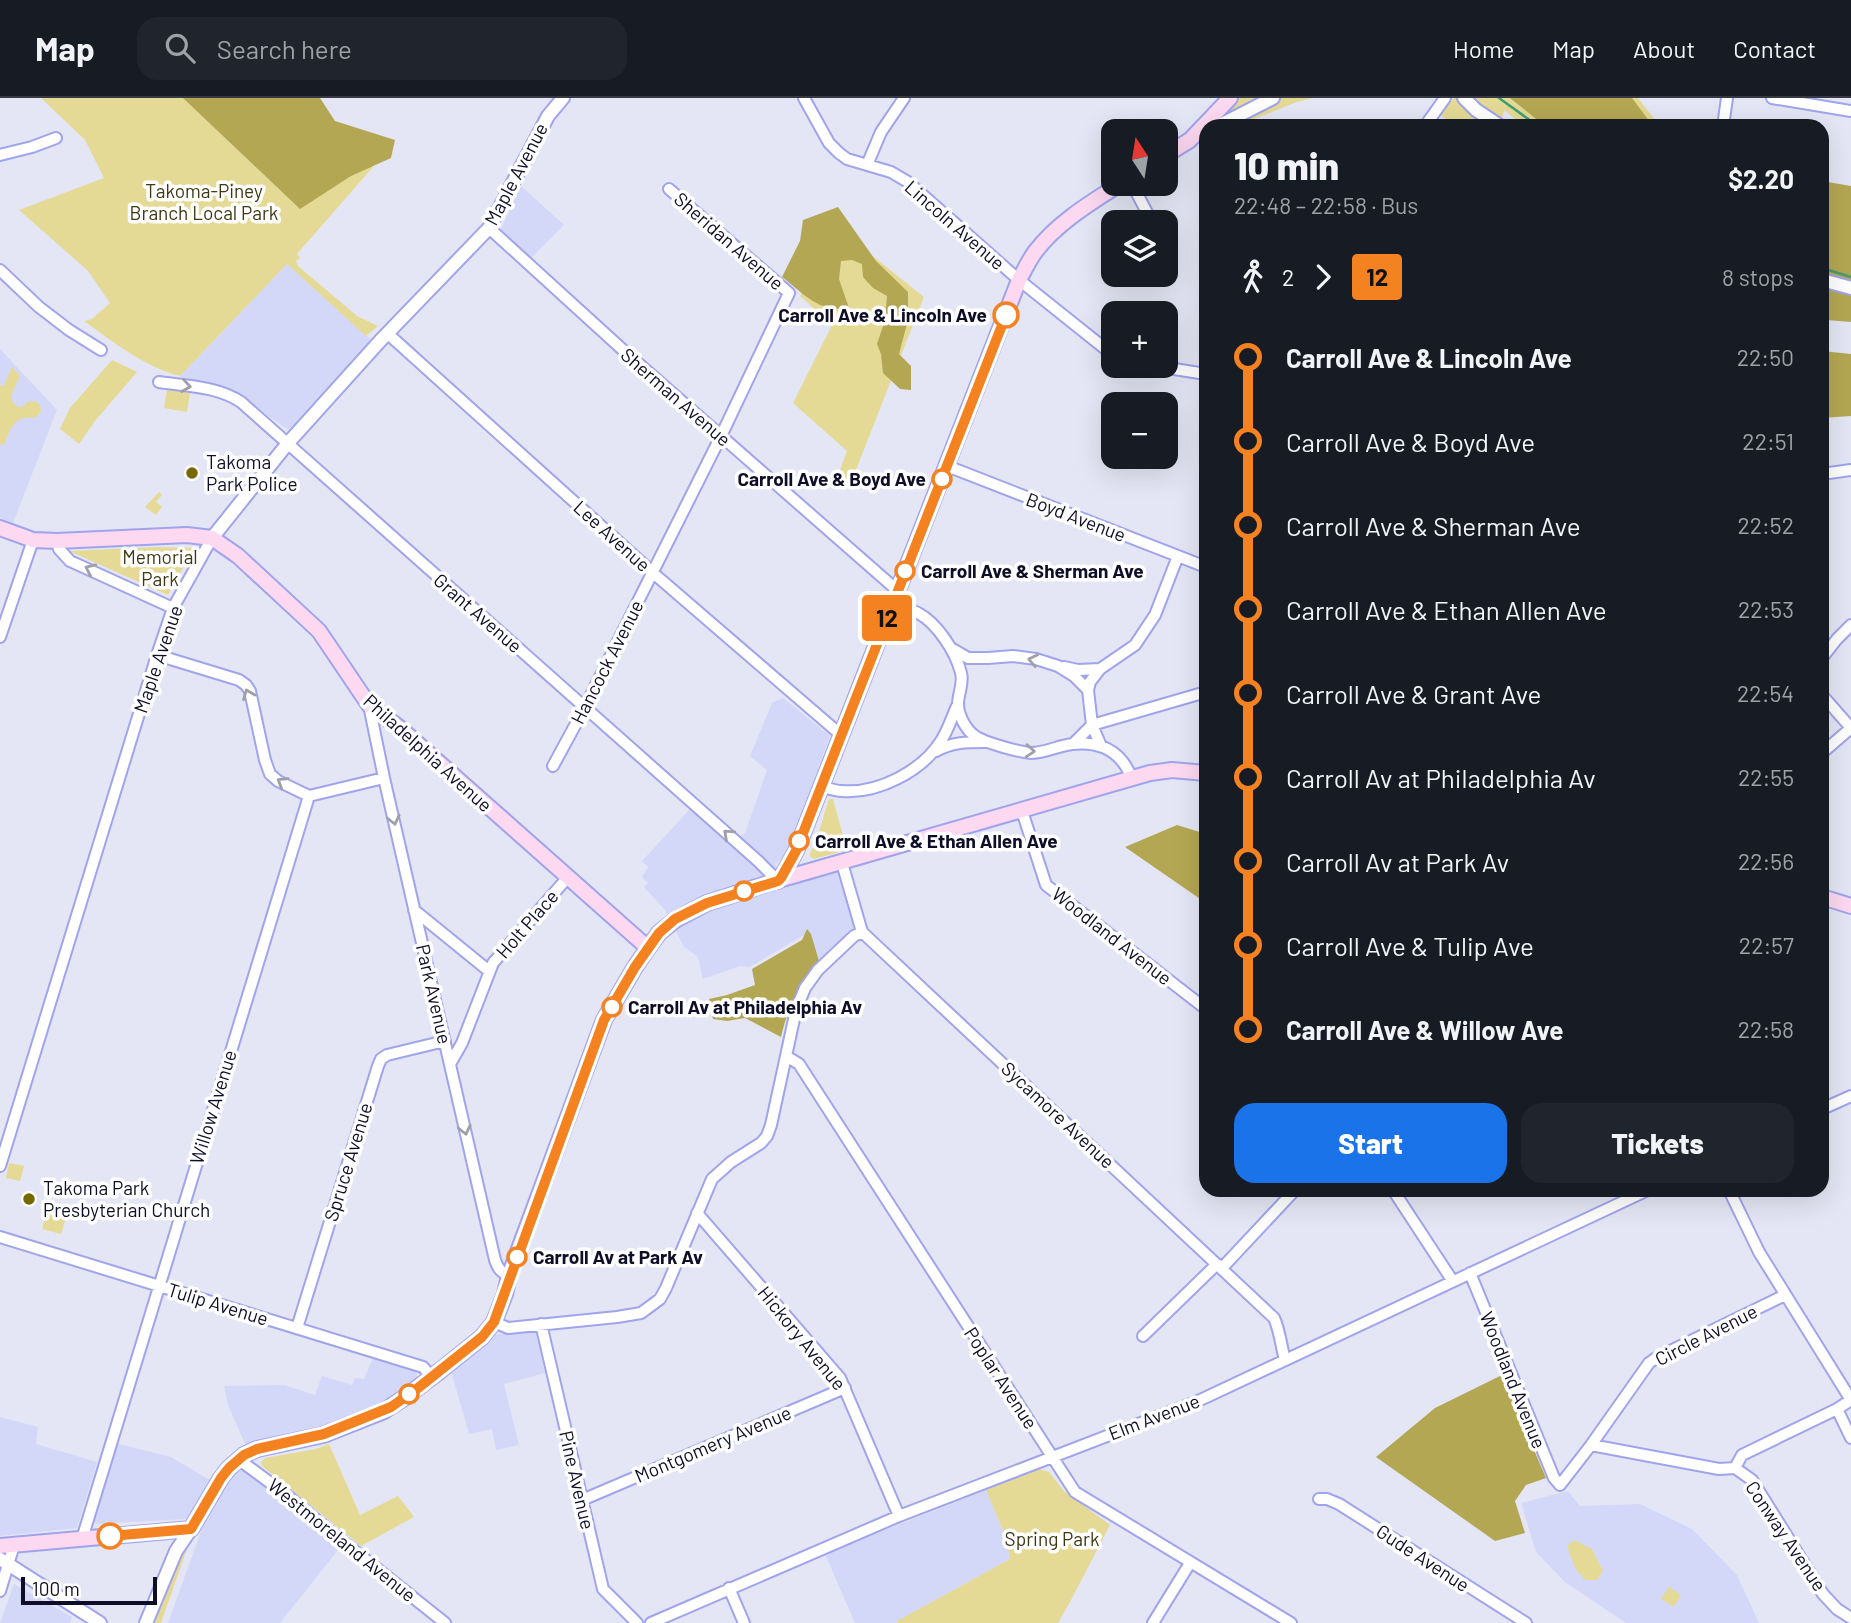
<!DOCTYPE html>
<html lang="en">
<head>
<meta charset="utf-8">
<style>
	:root { --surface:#171b24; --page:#20242c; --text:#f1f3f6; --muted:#9ea1a6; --line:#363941; --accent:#1a73e8 }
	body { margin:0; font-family:Barlow,sans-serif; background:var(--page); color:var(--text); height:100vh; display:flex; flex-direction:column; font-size:26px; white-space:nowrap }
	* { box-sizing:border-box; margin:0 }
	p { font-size:23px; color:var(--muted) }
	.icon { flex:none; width:38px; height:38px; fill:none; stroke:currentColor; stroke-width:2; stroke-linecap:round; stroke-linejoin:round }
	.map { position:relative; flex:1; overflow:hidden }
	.panel { position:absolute; left:1199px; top:21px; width:630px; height:1078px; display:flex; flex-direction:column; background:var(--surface); border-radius:21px; box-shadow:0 7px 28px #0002 }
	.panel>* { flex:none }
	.badge { padding:0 14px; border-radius:5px; font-size:24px; line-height:46px }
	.needle { width:46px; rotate:348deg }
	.buttons { position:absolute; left:1101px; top:21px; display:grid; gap:14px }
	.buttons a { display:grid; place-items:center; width:77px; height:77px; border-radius:14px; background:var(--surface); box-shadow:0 7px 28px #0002; font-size:35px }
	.scale { position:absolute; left:21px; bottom:18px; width:136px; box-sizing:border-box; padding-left:7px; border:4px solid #0f0e28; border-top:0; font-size:19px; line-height:24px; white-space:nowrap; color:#0f0e28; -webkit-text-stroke:5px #fff; paint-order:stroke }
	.map>.badge { position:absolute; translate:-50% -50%; box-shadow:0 0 0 4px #fff }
	.legs { display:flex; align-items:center; gap:10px; height:77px; padding:0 35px; font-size:23px }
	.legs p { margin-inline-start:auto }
	.head { display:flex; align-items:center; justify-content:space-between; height:119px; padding:0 35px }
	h1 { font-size:38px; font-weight:800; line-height:52px }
	.primary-button { display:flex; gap:14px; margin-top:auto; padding:14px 35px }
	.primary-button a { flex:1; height:80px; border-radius:21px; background:var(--accent); color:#fff; font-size:28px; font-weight:800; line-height:80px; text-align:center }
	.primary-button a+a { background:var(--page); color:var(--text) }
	ul { padding:0 35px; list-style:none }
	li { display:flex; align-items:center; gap:24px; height:84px; font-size:26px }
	li i { display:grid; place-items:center; width:10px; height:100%; margin:0 9px; background:currentColor }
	li i::after { content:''; width:18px; height:18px; margin:-9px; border:5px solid; border-radius:50%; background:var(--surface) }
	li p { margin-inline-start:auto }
	li:first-child i { background:linear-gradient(#0000 50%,currentColor 0) }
	li:last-child i { background:linear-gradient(currentColor 50%,#0000 0) }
	header { display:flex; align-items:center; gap:42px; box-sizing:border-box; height:98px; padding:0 35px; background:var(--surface); border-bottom:2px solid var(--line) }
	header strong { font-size:33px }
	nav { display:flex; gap:38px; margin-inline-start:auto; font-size:24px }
	.search { width:490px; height:63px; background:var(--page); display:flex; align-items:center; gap:18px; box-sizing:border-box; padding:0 24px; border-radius:21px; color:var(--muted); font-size:26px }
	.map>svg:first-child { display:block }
	.built { fill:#d4d8f8 }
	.green { fill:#e4da95 }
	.forest { fill:#b4a753 }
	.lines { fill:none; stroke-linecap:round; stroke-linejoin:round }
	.stream { stroke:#439d74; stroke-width:2.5 }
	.minor-casing { stroke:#a0a4ec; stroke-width:14 }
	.tertiary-casing { stroke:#a0a4ec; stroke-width:16 }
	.secondary-casing { stroke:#a0a4ec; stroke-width:18 }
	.minor { stroke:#fff; stroke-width:10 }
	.tertiary { stroke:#fff; stroke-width:12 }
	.secondary { stroke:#fcd8f1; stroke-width:14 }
	.oneway { stroke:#9f9fa9 }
	.line-1-casing { stroke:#fff; stroke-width:16 }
	.line-1 { stroke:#f58220; stroke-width:10 }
	.stop-1-dot { fill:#fff; stroke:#f58220; stroke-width:3.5 }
	.poi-dot { fill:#766900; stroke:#fff; stroke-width:2.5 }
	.labels { text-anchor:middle; stroke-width:7; stroke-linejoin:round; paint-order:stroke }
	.street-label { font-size:19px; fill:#0f0e28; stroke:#fff }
	.park-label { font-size:19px; fill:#3e3813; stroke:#fff }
	.stop-label { font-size:19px; font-weight:bold; fill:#0f0e28; stroke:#fff; text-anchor:start }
	.poi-label { font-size:19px; fill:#0f0e28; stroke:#fff; text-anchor:start }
</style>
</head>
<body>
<header>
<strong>Map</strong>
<div class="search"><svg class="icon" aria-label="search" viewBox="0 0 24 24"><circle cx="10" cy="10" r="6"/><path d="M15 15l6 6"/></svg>Search here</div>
<nav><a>Home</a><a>Map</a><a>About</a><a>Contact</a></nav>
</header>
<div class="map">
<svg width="1851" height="1525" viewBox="0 0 1851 1525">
	<rect width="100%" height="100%" fill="#e4e6f5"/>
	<path class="built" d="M521,88L564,127L530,161L500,133Z
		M287,166L374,244L291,330L287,331L239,297L218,290L184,285L180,278Z
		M0,251L57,312L13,425L0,420Z
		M783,600L830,638L789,750L776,767L783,790L833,774L838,776L854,830L819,862L810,838H802L750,869L740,868L703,881L698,859L684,849L665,812L644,789L648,785L642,779L648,769L642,763L691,710L731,745L745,735L767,672L750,658L772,605Z
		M535,1232L545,1275L504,1286L519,1347L496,1352L492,1331L469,1336L451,1273L491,1237Z
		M373,1260L416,1273L417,1278L414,1284L388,1303L316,1332L258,1343L246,1348L228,1307L224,1288L284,1287L315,1297L322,1278L352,1287L355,1280L364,1281Z
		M0,1319L38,1329L36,1346L97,1364L77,1430L0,1438Z
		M114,1345L171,1359L208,1381H228L236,1373H245L271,1391L342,1447L280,1525H168L201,1433L186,1421L96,1426L93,1420Z
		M986,1392L1006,1440L1010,1461L897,1523L898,1525H855L825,1456Z
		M1568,1393L1580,1408L1640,1406L1692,1431L1737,1477L1759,1525H1626L1565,1484L1536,1454L1521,1405Z
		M14,1486L72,1519L70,1525H0Z"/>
	<path class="green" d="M41,0H307L308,12L373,69L297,156L300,160L296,163L298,168L357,218L378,228L366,238L287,166L180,278C145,269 113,244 84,223L92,221L110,205L88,173L19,112L104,80L85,42Z
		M1224,0H1312L1297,4L1239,27Z
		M1454,0H1638L1660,28H1524L1504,12L1500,28H1457L1440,17Z
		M835,128L924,199L850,387L838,377L847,353L793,305L832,227L800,198Z
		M112,262L137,274L95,323L79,346L60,331L70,310Z
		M12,269L20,278L11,298L13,305L19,309H23L27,304L35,303L40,307L41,313L37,319C33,320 29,319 25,320C12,321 8,338 4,347L0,346V287L4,288Z
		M167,291L190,295L187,314L164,310Z
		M159,394L162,397L156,404L162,409L156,417L145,409Z
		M158,449L194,450L168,497L69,453Z
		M829,701H833L847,752L814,761L810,758V755C820,738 822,720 829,701Z
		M9,1065L24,1068L20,1083L6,1080Z
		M54,1106L69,1110L61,1136L42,1131L49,1108Z
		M329,1346L360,1417L398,1398L414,1419L361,1448L262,1368L261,1364L265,1360L316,1351Z
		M1039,1371L1049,1374L1064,1393L1110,1427L1070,1504L1058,1525H898L897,1523L1010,1461L1006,1440L986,1392Z
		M1574,1442L1592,1451L1603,1473L1597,1482H1585L1575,1470L1567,1448Z
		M186,1449L187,1451L161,1525H152L182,1450Z
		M1669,1489L1681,1497L1674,1509L1661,1501Z"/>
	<path class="forest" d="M183,0H320L335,23L395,42L391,60L351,78L300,111Z
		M1510,0H1632L1653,28H1545Z
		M1822,83L1851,88V224L1827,222L1822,225Z
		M838,109L876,163L908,194V222L899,256L911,268V292L900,291L883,275L881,256L877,246L885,222L887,198L873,190L863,179L862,166L852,162L841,163L839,181L849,210C819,215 804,196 782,179L800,143L803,122Z
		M1822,253L1851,256V318L1822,320Z
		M1177,727L1206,736V805L1125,749Z
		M807,831L811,836L819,863C799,886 788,909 781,939L745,920L727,923L713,921L709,901L727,897L755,887L752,871L802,842Z
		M1502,1277L1546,1380L1526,1387L1515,1403L1525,1435L1495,1443L1376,1359L1435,1310Z"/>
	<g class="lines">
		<path class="stream" d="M1499,0L1538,28
			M1822,170L1851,179"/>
		<g class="minor-casing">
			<path id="minor" d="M804,0L829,45L839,55L847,61L891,74L908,84L1019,182L1113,257
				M1772,0L1851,13
				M1425,28L1445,0
				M1723,28L1727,0
				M0,57L32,49L56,40
				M867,67L881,34L904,0
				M1132,86L1152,124
				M489,130L623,252L898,493
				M0,172L39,209L69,232L101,252
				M387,235L652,474L841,637
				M1155,268L1206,276
				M159,284C186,288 217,288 241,304L758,763L778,783
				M947,368L1206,469
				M1822,376L1851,372
				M57,443L59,451L70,463L173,510
				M893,505C901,509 910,511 918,515C937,525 956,554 961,575C964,585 958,596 958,606C958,617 966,632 975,638C985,645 1019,654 1031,655C1046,655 1059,647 1073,646C1102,643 1122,654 1132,681
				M0,539L33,442
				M951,550L968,560H988L1013,558L1036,561L1058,568L1074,578L1088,592L1092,627L1101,648
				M157,557L239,582L246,587L250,593L265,662L270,676L278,683L309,698L384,680
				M1822,560L1837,541L1851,527
				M1064,569L1078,572L1100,571
				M1088,592L1090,584L1100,571L1135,547L1155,517L1178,458
				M1822,597L1851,630
				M369,607L384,680L495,1162C498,1171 501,1174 509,1178
				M1073,646L1092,627L1206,594
				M936,653C953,644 967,644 985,644
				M1822,655L1851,630
				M553,668L585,609L721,338L789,195L669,91
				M820,688C827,690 835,693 842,693C878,696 922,673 941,643C948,632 952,619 957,608
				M1022,713L1046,787L1206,911
				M842,765L862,834L1274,1220C1280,1233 1281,1248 1285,1262
				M414,812L489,873
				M786,958L799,966L1075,1394L1291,1525
				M450,966L462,945L493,865L568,779
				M1822,1011L1851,998
				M0,1068L157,557L173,510L212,440
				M1393,1092L1452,1182
				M1729,1092L1759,1154L1851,1302L1837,1311L1742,1357L1735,1370
				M697,1115L840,1280L899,1418
				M0,1139L423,1269L432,1279
				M1222,1170L1295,1092
				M1470,1175L1554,1380L1560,1387L1591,1347L1649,1265L1656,1260L1785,1197
				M494,1224L508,1230L617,1219L641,1215L660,1201L666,1190L712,1081L731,1064L761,1045L767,1038L771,1027L796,912L805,890L818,872L854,838L862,834
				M541,1226L603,1491L637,1525
				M297,1230L378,968L381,961L387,957L445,943
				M1143,1238L1217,1166
				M1837,1311L1851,1340
				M1591,1347L1719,1371L1735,1370L1752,1382L1823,1496L1837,1511L1851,1520
				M238,1361L284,1395L336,1438L445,1525
				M1319,1401H1327L1339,1406L1526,1525
				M582,1402L845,1290
				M82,1441L309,698
				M729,1490L744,1525
				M0,1493L14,1447
				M651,1525L899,1418L1198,1303L1648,1092
				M1153,1525L1190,1465"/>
		</g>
		<g class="tertiary-casing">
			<path id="tertiary" d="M1464,0L1476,12L1500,28
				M1218,28L1273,0
				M1822,182L1851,190
				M212,440L288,345L380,243L489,130L548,18L563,0
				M0,1461L100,1525
				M146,1525L176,1453L191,1431"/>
		</g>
		<g class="secondary-casing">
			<path id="secondary" d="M1166,57L1190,42L1230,0
				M0,430L33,442L57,443L187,437L212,440L238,458L319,533L369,607L401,631L648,850
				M778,783L781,780L796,753L1019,182C1024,173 1029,162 1035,154C1057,125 1090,105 1120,86
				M1822,799L1851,808
				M0,1448L191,1431L221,1380L229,1370L244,1357L257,1351L323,1337L384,1313L404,1300L441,1272L482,1239L494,1224L505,1196L509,1178L604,922L635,869L648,850L659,835L675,822L707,805L782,781L1150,675L1172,672L1206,675"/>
		</g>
		<use href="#minor" class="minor"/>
		<use href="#tertiary" class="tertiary"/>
		<use href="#secondary" class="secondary"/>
	</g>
	<defs><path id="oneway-chevron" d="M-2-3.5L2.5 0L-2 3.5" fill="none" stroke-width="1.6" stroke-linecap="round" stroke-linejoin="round" transform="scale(1.75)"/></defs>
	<g class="oneway">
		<use href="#oneway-chevron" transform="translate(186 288) rotate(9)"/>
		<use href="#oneway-chevron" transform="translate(90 471) rotate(-155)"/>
		<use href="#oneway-chevron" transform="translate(1033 562) rotate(-168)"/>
		<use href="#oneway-chevron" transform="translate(248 596) rotate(-112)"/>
		<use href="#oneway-chevron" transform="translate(1030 653) rotate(4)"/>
		<use href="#oneway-chevron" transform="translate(282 684) rotate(-148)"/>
		<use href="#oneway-chevron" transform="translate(394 722) rotate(77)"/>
		<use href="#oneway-chevron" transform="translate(728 736) rotate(-138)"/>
		<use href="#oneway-chevron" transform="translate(465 1032) rotate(77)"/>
	</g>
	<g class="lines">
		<g class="line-1-casing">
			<path id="line-1" d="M110,1438L191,1431L221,1380L229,1370L244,1357L257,1351L324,1336L391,1309L418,1290L482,1239L494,1224L604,922L635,869L659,835L675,821L707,805L778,783L781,780L796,753L1006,217"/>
		</g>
		<use href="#line-1" class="line-1"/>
	</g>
	<g class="stop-1-dot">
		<circle cx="1006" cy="217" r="12"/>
		<circle cx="942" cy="381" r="9"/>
		<circle cx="905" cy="473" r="9"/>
		<circle cx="799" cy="743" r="9"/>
		<circle cx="744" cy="793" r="9"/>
		<circle cx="612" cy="909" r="9"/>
		<circle cx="517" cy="1159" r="9"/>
		<circle cx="409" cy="1296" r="9"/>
		<circle cx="110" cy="1438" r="12"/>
	</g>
	<g class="poi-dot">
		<circle cx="192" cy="375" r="7"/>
		<circle cx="29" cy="1101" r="7"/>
	</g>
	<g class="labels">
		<g class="street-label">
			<text transform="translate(516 76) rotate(-62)" y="7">Maple Avenue</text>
			<text transform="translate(955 127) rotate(41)" y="7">Lincoln Avenue</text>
			<text transform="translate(729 143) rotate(41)" y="7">Sheridan Avenue</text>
			<text transform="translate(676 299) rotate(41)" y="7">Sherman Avenue</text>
			<text transform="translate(1076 419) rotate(21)" y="7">Boyd Avenue</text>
			<text transform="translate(612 438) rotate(42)" y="7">Lee Avenue</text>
			<text transform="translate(478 515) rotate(41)" y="7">Grant Avenue</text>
			<text transform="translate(158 561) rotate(-71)" y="7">Maple Avenue</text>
			<text transform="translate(607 564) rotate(-63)" y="7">Hancock Avenue</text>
			<text transform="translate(428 655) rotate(42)" y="7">Philadelphia Avenue</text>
			<text transform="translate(527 826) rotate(-49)" y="7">Holt Place</text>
			<text transform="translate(1112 838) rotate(38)" y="7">Woodland Avenue</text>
			<text transform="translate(434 896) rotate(77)" y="7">Park Avenue</text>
			<text transform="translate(213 1009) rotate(-73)" y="7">Willow Avenue</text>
			<text transform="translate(1058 1017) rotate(43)" y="7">Sycamore Avenue</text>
			<text transform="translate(348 1064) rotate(-73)" y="7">Spruce Avenue</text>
			<text transform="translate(218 1206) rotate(17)" y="7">Tulip Avenue</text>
			<text transform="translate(1706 1237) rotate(-27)" y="7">Circle Avenue</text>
			<text transform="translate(802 1240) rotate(51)" y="7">Hickory Avenue</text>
			<text transform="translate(1001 1280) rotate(57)" y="7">Poplar Avenue</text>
			<text transform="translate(1513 1282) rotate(68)" y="7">Woodland Avenue</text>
			<text transform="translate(1154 1319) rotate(-21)" y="7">Elm Avenue</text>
			<text transform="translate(713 1346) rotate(-23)" y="7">Montgomery Avenue</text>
			<text transform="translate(577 1382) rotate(77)" y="7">Pine Avenue</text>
			<text transform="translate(1786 1438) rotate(56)" y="7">Conway Avenue</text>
			<text transform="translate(342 1442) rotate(39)" y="7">Westmoreland Avenue</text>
			<text transform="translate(1423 1460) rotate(33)" y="7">Gude Avenue</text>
		</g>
		<g class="park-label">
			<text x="204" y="100">Takoma-Piney<tspan x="204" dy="22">Branch Local Park</tspan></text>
			<text x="160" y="466">Memorial<tspan x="160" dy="22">Park</tspan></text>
			<text x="1052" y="1448">Spring Park</text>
		</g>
		<g class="stop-label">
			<text x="987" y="224" text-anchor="end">Carroll Ave &amp; Lincoln Ave</text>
			<text x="926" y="388" text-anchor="end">Carroll Ave &amp; Boyd Ave</text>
			<text x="921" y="480">Carroll Ave &amp; Sherman Ave</text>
			<text x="815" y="750">Carroll Ave &amp; Ethan Allen Ave</text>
			<text x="628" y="916">Carroll Av at Philadelphia Av</text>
			<text x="533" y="1166">Carroll Av at Park Av</text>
		</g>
		<g class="poi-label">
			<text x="206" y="371">Takoma<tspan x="206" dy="22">Park Police</tspan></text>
			<text x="43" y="1097">Takoma Park<tspan x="43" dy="22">Presbyterian Church</tspan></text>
		</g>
	</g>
</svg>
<div class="buttons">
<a><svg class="needle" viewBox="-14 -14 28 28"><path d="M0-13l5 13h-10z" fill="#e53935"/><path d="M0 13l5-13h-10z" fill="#9ea1a6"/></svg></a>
<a><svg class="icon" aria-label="layers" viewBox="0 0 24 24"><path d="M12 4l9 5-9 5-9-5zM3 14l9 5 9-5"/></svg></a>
<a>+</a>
<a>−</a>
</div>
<div class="scale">100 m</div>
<b class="badge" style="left:887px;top:520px;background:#f58220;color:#111">12</b>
<section class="panel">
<div class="head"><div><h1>10 min</h1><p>22:48 – 22:58 · Bus</p></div><b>$2.20</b></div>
<div class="legs"><svg class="icon" aria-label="walk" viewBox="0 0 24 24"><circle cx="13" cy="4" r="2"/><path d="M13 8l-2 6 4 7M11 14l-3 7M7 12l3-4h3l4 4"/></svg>2<svg class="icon" aria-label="forward" viewBox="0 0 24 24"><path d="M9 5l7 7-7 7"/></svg><b class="badge" style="background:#f58220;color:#111">12</b><p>8 stops</p></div>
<ul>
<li><i style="color:#f58220"></i><b>Carroll Ave &amp; Lincoln Ave</b><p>22:50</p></li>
<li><i style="color:#f58220"></i><span>Carroll Ave &amp; Boyd Ave</span><p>22:51</p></li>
<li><i style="color:#f58220"></i><span>Carroll Ave &amp; Sherman Ave</span><p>22:52</p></li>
<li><i style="color:#f58220"></i><span>Carroll Ave &amp; Ethan Allen Ave</span><p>22:53</p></li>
<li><i style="color:#f58220"></i><span>Carroll Ave &amp; Grant Ave</span><p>22:54</p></li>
<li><i style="color:#f58220"></i><span>Carroll Av at Philadelphia Av</span><p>22:55</p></li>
<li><i style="color:#f58220"></i><span>Carroll Av at Park Av</span><p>22:56</p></li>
<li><i style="color:#f58220"></i><span>Carroll Ave &amp; Tulip Ave</span><p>22:57</p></li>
<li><i style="color:#f58220"></i><b>Carroll Ave &amp; Willow Ave</b><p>22:58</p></li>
</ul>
<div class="primary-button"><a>Start</a><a>Tickets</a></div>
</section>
</div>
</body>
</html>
